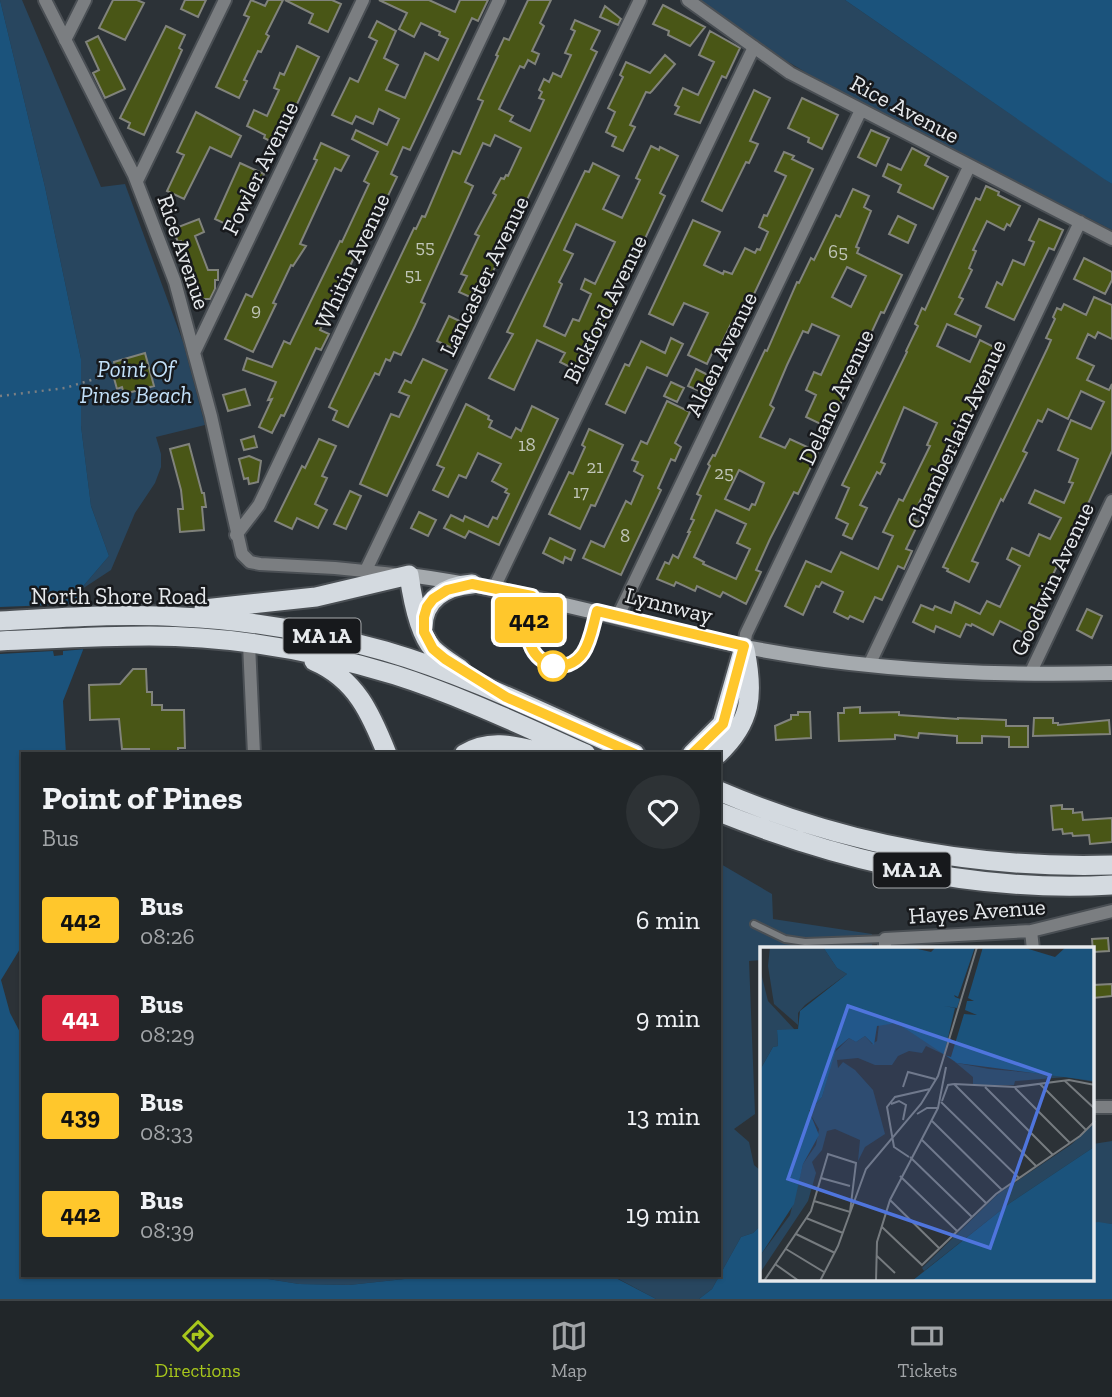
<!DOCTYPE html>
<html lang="en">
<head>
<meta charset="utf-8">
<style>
	:root { --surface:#212629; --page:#2d3235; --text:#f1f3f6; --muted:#a2a5a8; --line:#3e4346; --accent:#a8c71c }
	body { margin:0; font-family:"Zilla Slab",serif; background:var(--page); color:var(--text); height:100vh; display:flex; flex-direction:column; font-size:26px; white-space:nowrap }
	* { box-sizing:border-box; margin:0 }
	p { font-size:23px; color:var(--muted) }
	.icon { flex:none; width:38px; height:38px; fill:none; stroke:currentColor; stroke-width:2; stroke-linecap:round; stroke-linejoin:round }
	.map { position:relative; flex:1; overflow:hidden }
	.side { position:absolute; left:21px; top:752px; width:700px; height:525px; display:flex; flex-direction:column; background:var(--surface); border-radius:0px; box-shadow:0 2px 5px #0004,0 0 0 2px var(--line) }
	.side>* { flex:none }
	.badge { padding:0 14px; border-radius:5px; font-size:24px; line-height:46px }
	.map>.badge { position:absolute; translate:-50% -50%; box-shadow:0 0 0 4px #fff }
	.round { display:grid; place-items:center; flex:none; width:74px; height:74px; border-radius:37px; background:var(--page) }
	.summary { display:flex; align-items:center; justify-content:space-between; height:119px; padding:0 21px }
	h1 { font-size:33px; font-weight:700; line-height:52px }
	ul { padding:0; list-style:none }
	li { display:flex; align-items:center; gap:21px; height:98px; padding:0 21px }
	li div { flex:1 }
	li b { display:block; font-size:26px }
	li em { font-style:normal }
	li .badge { min-width:77px; font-weight:700; text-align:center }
	.dock { display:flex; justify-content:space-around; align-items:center; height:98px; border-top:2px solid var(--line); background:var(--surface); font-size:19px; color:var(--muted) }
	.dock a { display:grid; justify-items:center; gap:4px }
	.dock .selected { color:var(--accent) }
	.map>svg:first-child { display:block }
	.green { fill:#28465f }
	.water { fill:#1b537c }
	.pier { fill:#2c3237 }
	.building { fill:#495616; stroke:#81837c; stroke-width:2; fill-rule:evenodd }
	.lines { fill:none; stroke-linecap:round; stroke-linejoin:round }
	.service-casing { stroke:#4a4f54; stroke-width:10 }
	.minor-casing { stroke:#4a4f54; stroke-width:16 }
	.secondary-casing { stroke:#4a4f54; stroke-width:18 }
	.trunk-casing { stroke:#4a4f54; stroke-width:23 }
	.path { stroke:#7b7f83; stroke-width:2.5; stroke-dasharray:2 5; stroke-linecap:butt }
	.service { stroke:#7b7e81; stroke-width:6 }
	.minor { stroke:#7b7e81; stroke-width:12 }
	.secondary { stroke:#a5aaae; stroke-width:14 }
	.trunk { stroke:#d4dae0; stroke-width:19 }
	.line-casing { stroke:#fff; stroke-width:16 }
	.line { stroke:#ffc72c; stroke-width:10 }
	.stop-dot { fill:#fff; stroke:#ffc72c; stroke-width:3.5 }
	.labels { text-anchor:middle; stroke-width:5; stroke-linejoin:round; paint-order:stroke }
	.number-label { font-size:19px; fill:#bfc4b6 }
	.shield { fill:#17191c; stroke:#a8abae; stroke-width:2 }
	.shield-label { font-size:21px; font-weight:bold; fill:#e6e9ec }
	.street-label { font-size:23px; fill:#e6e9ec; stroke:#17191c }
	.park-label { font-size:23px; font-style:italic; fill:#c2e0f9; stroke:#17191c }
	.inset-road { fill:none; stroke:#767b7f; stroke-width:2 }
	.view { fill:#4f75dd; fill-opacity:0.15; stroke:#4f75dd; stroke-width:3.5 }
	.inset-edge { fill:none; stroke:#e6e9ec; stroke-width:3.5 }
</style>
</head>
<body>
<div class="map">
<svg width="1112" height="1299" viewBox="0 0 1112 1299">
	<rect width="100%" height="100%" fill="#2c3237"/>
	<path class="green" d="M0,0H22L101,187L125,184L183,342L205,425L156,437L161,454V467L155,483L135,513L111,570L79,591L109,556L91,506L81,426V359L45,187Z
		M700,0H845L1112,184V230L830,87L785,60Z
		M719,863L772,894L773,919L872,934V949H762V960L749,961L755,1114L734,1129L749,1142L754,1165L762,1172V1224L753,1233L741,1237L712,1289L699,1299H656L613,1276H719Z
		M1112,1141V1224L1093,1223V1144Z
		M261,1276H465H432L349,1285L299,1284L268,1279Z"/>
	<path class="water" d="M0,0L45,187L81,359V426L91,506L109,556L79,591L83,650L63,701L66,754H23V944L1,980L10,1013L23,1038V1276H261L268,1279L299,1284L349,1285L432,1276H612L656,1299H0Z
		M845,0H1112V184L1104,179Z
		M1098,1222L1112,1224V1299H699L712,1289L741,1237L753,1233L762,1224V1280H1093V1223Z"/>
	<path class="pier" d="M51,599H61L62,604L83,603L86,649L63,651V655L54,656L53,651L0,654V607L51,605Z"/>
	<path class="building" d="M113,0H137L144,3L125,40L99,28Z
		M185,0H206L198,17L181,9Z
		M251,0L265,6L268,0H283L266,34L269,36L261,52L258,51L244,80L247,81L239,98L216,87L249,17L244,15Z
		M285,0H332L341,4L328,32L309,23L313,14Z
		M379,0H429L455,12L460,0H488L478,21L472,18L410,150L403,147L391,174L397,177L369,236L365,234L320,330L329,334L321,350L316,348L284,416L281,415L272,433L259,427L272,399L268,400L276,382L243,370L247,358L272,367L284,341L290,344L340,241L342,242L369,184L364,181L378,152L352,139L356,130L387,145L399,119L379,109L373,124L356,116L352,124L332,115L350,78L358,82L377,41L369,37L377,21L396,31L384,58L398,65L386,90L405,98L425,53L438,60L448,39L439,35L440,32L421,23L414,37L399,29L407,13Z
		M528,0H551L540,23L544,26L532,51L539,54L535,64L528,60L524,68L520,66L499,109L513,116L510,121L530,131L544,100L539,98L542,92L539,90L544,79L549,82L553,73L561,77L571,55L565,53L575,31L571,29L575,20L600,31L591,49L597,52L479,301L459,292L467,276L461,274L479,236L475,234L496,195L493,193L501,178L504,179L506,175L508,176L521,148L495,135L490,146L483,143L465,182L473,186L421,302L425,304L415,326L401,355L394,352L390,361L386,359L379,375L375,373L348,427L333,420L337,411L329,407L414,228L416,229L422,216L425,217L453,151L460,154L483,101L478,99L498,56L496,55L504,38L509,40Z
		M663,5L705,27L690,46L668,35L669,31L653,24Z
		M605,6L621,19L618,25L600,17Z
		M166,26L185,35L179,48L182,50L144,135L128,128L130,123L120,118Z
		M710,31L740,48L726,78L722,76L700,123L675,114L679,107L675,105L683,88L698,95L714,62L699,55Z
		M98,36L125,89L105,98L93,73L99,70L86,42Z
		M297,46L319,57L278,145L264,138L265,135L247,126L254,110L267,116L279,90L274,88L280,73L284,75Z
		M665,55L675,64L652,91L650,93L646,92L630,125L635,127L623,151L612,146L616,137L606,132L615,112L608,108L623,77L620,75L626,62L650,73Z
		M754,90L770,98L750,141L758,144L749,163L746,162L722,211L702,201Z
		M802,98L838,115L822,149L808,142L809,138L788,128Z
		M196,112L241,136L231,157L210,147L184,199L167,191L184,155L177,152Z
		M871,130L889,138L876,166L858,157Z
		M321,143L349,156L341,171L335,168L300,244L306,246L293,266L291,265L273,303L276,304L253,352L225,339L246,294L252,297L317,160L314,159Z
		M651,146L659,150L660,147L678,156L660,193L665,196L582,373L560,362L565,353L537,340L514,390L489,378L513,334L507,332L585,171L589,172L593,163L619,176L603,209L622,218L640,180L636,178ZM576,224L615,242L595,284L585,279L581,289L591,294L579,321L573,319L565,336L544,326L562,284L559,282L573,254L564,250Z
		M912,148L929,157L925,165L948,177L933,209L898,192L901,185L883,176L888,164L901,170Z
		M784,152L794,156L792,159L813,169L738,328L731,324L717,353L713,351L707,364L688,355L708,313L684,303L673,325L649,314L693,220L720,232L704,265L723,274L724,271L732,274L745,248L755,253L757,249L760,250L768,232L759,227L764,215L767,216L786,176L775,171Z
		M240,163L264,174L257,189L252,186L232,227L215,219Z
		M986,186L999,192L998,195L1020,206L1010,226L1007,224L1004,230L987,221L973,250L976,251L969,268L972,270L959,297L963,299L955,314L981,326L976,337L947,324L937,346L970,362L980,340L1000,350L928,502L921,499L912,519L919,522L906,549L912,551L904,569L898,566L882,600L875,597L863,622L850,616L848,619L834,612L843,592L822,582L819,587L816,586L803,615L785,606L806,561L831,572L841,552L878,569L893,536L883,532L899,499L903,501L930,446L927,445L937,423L904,407L881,462L885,464L880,474L877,472L860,505L867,508L852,539L843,535L848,524L836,518L849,488L842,485L907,352L906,351L918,326L915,324L922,308L925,310L976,198L980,200Z
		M853,189L869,196L864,207L871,211L856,247L859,248L857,253L902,275L884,313L881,312L869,338L867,337L855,362L859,364L829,428L806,417L816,395L806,390L814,372L821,375L839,336L812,324L808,333L803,331L787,365L770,405L774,408L760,437L785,448L790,439L818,452L798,494L794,492L770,539L756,570L761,572L746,604L723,592L720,597L697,586L695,591L676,582L674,586L657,579L665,562L669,564L673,555L678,558L690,532H688L694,520L691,519L701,496L697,494L710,466L708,464L713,455L715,456L765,350L767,351L797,282L799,283L811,258L814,260L836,215L840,217ZM847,267L866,276L851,307L832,297ZM739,470L764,483L755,505L752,504L749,510L725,499ZM716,510L746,524L737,543L750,549L736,579L703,564L704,562L694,557Z
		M898,216L916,225L908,243L889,234Z
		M199,219L204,232L195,236L208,270H218V280H215V289L210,299H196V294H190V267L181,241L178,242L173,229Z
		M1039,219L1063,230L1054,250L1049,248L1014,320L986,307L997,282L1002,285L1013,260L1024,265L1034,242L1029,240Z
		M1084,258L1112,272V280L1105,294L1074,279Z
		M1094,297L1112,305V339L1098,332L1095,338L1088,334L1077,358L1094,366L1087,380L1109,390L1112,384V451L1072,539L1070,538L1043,596L1045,597L1042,604L1044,605L1030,636L1000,621L993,635L972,624L971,626L966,624L960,637L936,626L934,632L913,622L921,605L933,610L935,606L951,613L955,602L980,614L987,601L1000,607L1020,566L1007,559L1012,548L1029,556L1039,534L1050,539L1061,518L1029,503L1035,490L1064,503L1073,483L1069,482L1078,459L1058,450L1071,420L1091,429L1104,402L1081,391L1068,419L1048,409L1042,422L1038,420L1023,451L1027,453L1003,501L1001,499L972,561L978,563L969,582L947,571L948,569L943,567L1047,349L1051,340L1046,338L1055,319L1053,317L1057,308L1061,310L1064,304L1086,315Z
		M449,316L468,325L456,350L437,341Z
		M671,338L683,344L667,376L647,367L625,413L606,404L625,364L629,366L641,341L665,353Z
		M145,353L154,386L124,394L122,387L117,389L112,371L116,370L114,362Z
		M423,359L447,370L387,496L360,484L391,414L399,417L409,396L399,392L405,380L411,383Z
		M696,369L714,378L706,394L688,386Z
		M671,382L684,388L677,402L664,396Z
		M245,389L250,405L228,411L223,395Z
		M667,401L690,412L675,443L681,447L675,461L671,459L658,488L661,490L621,575L583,558L591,541L604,547L626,501L631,504L643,476L634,471L638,462L632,460L641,441L647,444Z
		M466,404L489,416L488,419L492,421L489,427L511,438L516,428L521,431L532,406L558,419L499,545L469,531L465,538L444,528L451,515L463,521L465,516L488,527L493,517L497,519L509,494L505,492L507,489L492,481L501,464L478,453L466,478L459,475L448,497L433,490L444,468L437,465Z
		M589,429L623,445L595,506L591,505L580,529L549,514L569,472L573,474L585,447L582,445Z
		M254,436L257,447L244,450L241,440Z
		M319,439L336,446L322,476L327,478L315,504L327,510L318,528L297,518L292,529L275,521L302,466L305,468Z
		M189,444L202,493H204L206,507H202L204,530L180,532L178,509H183L181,490L170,449Z
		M249,456L261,461L258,482L249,484L248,478L244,479L239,459Z
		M350,491L361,496L346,529L334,524Z
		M419,512L436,520L428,536L411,528Z
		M550,538L575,550L571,560L565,557L563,563L543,553Z
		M1087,609L1102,616L1092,638L1077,630Z
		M133,669H146L147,692H152V705H162V710H184L185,748H178V754H149V749H122L119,719L90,720L89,685L120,684Z
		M860,707V713L899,712V715L958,719V718L1006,720V726H1028V747H1009V737L982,736V743H957V736L919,733L918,738L895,735V739L839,741L838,713H844V708Z
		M798,712H810L811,738L776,740L775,726L791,719V715H798Z
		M1034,718H1053V723H1058V725L1109,720L1110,734L1033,736Z
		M1062,805V809H1073V813L1082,812L1083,820L1112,818V842L1090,844L1089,835L1073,836L1072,833L1063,834L1062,829L1053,830L1051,806Z
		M1108,938L1109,951L1093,952L1092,939Z
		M1112,984V996L1093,998V985Z"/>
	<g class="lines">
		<g class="service-casing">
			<path id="service" d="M532,597C530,611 527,627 530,642C535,666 565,675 581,655C591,644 593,627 596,613
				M754,924L785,939L805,942L885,939"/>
		</g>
		<g class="minor-casing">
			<path id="minor" d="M45,0L134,175L175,282L211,416L242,554L250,562L260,564L335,568L394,574
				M688,0L790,73L1112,239
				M65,40L85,0
				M137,181L225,0
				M194,353L363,0
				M236,535L259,505L499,0
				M366,570L640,0
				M494,588L754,47
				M618,616L861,110
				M249,644L254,754
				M744,647L746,634L969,167
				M870,663L1080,222
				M1030,674L1112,501
				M1031,931L1033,949
				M885,949V939L1031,931L1112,911
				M1093,1107H1112"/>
		</g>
		<g class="secondary-casing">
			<path id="secondary" d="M409,575C522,590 630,623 741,646C859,670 992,676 1112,673"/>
		</g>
		<g class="trunk-casing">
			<path id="trunk" d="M204,609L316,597L409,575C412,596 419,634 433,649C441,657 451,663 460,669
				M0,621C60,618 120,613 181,617C249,620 318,632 385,651C471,676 553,718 635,754
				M423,628C423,599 446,586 472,584
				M0,641C50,639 99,636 149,636C231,636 316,651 395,675C461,696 523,726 586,754
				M314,661C356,679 371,714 387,754
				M464,754C492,737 518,747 548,754
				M692,754L722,724L744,647
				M718,754C752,722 754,694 745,650
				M719,791C843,844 977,869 1112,865
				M719,812C844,862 977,893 1112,885"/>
		</g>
		<path class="path" d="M0,396L65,388L101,377"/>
		<use href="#service" class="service"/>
		<use href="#minor" class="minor"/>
		<use href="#secondary" class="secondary"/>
		<use href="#trunk" class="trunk"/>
	</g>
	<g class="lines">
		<g class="line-casing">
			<path id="line" d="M635,754L506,697L445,659L433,649L424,632V617L427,607L433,599L447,590L472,584L532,596C530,610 527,626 529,640C534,666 567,676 583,653C591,641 593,625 597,611L744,646L723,724L692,754"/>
		</g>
		<use href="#line" class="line"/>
	</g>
	<circle class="stop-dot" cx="553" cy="666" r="14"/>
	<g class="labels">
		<g class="number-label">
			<text x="425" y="253">55</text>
			<text x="838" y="258">65</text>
			<text x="413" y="281">51</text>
			<text x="256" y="316">9</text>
			<text x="527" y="451">18</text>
			<text x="595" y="473">21</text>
			<text x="724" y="479">25</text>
			<text x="581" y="498">17</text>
			<text x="625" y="542">8</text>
		</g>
		<g class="shield">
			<rect x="283.5" y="618.5" width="77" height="35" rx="5"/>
			<rect x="873.5" y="852.5" width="77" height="35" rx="5"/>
		</g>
		<g class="shield-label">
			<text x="322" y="643">MA 1A</text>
			<text x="912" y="877">MA 1A</text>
		</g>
		<g class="street-label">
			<text transform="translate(905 109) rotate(28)" y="8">Rice Avenue</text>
			<text transform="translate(260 168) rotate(-64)" y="8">Fowler Avenue</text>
			<text transform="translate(184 252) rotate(71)" y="8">Rice Avenue</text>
			<text transform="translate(352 261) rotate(-65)" y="8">Whitin Avenue</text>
			<text transform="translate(484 276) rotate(-64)" y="8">Lancaster Avenue</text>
			<text transform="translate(605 309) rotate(-64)" y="8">Bickford Avenue</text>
			<text transform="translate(721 354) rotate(-64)" y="8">Alden Avenue</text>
			<text transform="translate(836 397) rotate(-65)" y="8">Delano Avenue</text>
			<text transform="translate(956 434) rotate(-65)" y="8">Chamberlain Avenue</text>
			<text transform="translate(1052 579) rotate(-65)" y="8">Goodwin Avenue</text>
			<text x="119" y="604">North Shore Road</text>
			<text transform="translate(669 605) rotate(14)" y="8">Lynnway</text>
			<text transform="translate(977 911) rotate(-4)" y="8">Hayes Avenue</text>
		</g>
		<g class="park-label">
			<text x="136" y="377">Point Of<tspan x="136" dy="26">Pines Beach</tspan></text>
		</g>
	</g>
	<g transform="translate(760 947)">
		<rect width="334" height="334" fill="#2c3237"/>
		<path d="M10,0H63L77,21L87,27L45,58L38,66V78L14,57L8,19ZM0,22L8,54L35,83H17L18,99L13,100L0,123ZM119,77H154L176,87L183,107L166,99L162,106L149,104L138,109L132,118H115L98,111L77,113L78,121L83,115L95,123L113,143L125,187L105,200L98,214L100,193L75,182L67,184L62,203L52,215L56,226L48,254L0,326V309L30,268L43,217L56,198L59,182L49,165L62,150L74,106L89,91L96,95L105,89L112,97L117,94ZM193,109L197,116L229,122L318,130L333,133L334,135L307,130L255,134L254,138H213V130L195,115ZM334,175V200L250,256L164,324L162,321L238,247L312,197Z" fill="#28465f"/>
		<path d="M63,0H149L171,5L176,0H262L295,10L306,0H334V134L197,116L137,76L117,79L114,98L105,89L96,95L89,91L76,102L62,150L49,164L59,188L43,217L34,257L0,309V123L13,100L18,99L17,83L38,82L40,64L87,27L77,21ZM334,200V334H152L250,256Z" fill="#1b537c"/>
		<path d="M215,0H223L208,51L214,54H207L205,63L217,68L204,67L191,110L184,108L195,61L184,59L197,61L200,52L195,50L194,48L198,50Z" fill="#2c3237"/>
		<path class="inset-road" d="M305,134L335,162M194,137L255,140L309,133L335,138M194,137L276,219M280,137L326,183M143,140L148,125L175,132M225,140L293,208M255,141L310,196M182,154L188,138L194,137M181,155L259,231M131,157L139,154L146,158L143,173M157,167L167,161H178L186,120M172,174L242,243M161,192L226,256M149,210L134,200L127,160L135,150L170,142M150,210L212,270M140,229L197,284M61,231L90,239M130,253L179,301M46,271L83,286M122,280L162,318L236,247L320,189L335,174M36,287L75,306M26,302L64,325M117,309L135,326M15,317L39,334M4,334L51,264L68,207L96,216L90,265L54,254M60,334L78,299L106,222L161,157L178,129L217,0M116,334L117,295L130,253L178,161"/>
		<path class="view" d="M88,59L290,128L230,301L28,232Z"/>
		<rect width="334" height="334" class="inset-edge"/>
	</g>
</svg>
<b class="badge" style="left:529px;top:620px;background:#ffc72c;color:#111">442</b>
<section class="side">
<div class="summary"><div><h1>Point of Pines</h1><p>Bus</p></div><a class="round"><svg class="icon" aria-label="heart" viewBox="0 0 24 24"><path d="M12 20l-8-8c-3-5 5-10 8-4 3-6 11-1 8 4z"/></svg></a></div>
<ul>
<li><span class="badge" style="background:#ffc72c;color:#111">442</span><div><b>Bus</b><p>08:26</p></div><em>6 min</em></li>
<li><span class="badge" style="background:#d7263d;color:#fff">441</span><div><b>Bus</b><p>08:29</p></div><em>9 min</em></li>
<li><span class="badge" style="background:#ffc72c;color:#111">439</span><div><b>Bus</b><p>08:33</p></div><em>13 min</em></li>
<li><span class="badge" style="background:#ffc72c;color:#111">442</span><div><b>Bus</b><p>08:39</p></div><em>19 min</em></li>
</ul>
</section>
</div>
<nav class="dock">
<a class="selected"><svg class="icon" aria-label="directions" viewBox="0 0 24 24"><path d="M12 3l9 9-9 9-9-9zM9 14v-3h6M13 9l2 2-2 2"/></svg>Directions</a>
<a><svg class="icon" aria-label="map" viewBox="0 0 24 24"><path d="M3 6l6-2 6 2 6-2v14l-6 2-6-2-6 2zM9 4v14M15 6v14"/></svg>Map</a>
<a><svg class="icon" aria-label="tickets" viewBox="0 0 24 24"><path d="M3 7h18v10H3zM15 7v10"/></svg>Tickets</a>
</nav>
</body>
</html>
